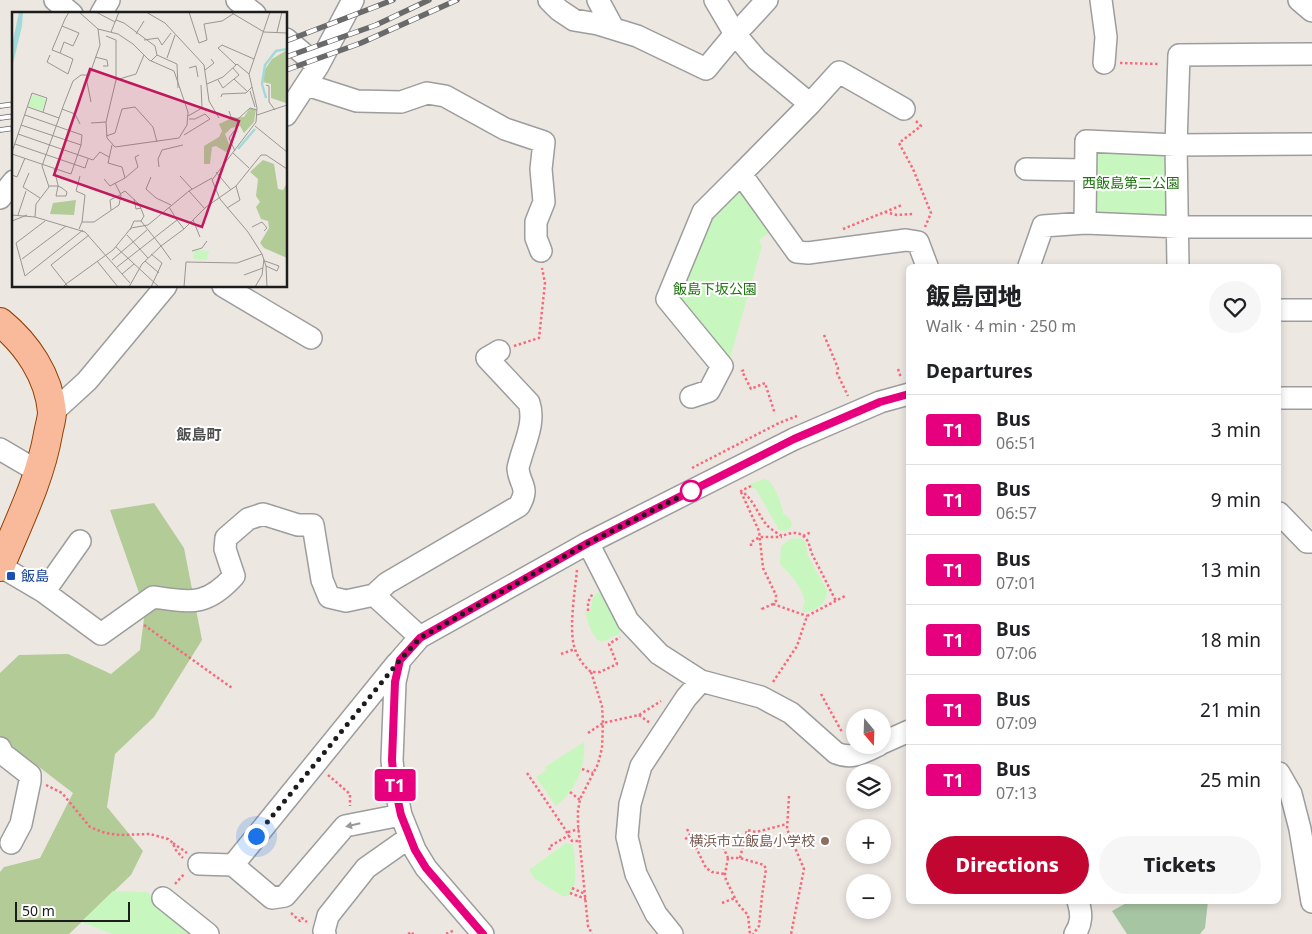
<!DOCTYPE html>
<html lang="en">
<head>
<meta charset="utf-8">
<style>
	:root { --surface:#fff; --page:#f6f6f6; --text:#202124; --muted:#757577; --line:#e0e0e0; --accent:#c20632 }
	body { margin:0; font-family:"Noto Sans","Noto Sans JP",sans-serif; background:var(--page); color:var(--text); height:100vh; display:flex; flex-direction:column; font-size:19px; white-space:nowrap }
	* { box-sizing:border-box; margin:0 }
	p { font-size:16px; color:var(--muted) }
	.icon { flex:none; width:28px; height:28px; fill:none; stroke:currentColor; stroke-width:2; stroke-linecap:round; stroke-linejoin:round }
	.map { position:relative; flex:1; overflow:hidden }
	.side { position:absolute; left:906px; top:264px; width:375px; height:640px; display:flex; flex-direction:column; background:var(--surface); border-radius:8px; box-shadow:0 2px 8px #0003 }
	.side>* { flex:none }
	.badge { padding:0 10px; border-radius:4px; font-size:18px; line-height:32px }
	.needle { width:32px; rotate:161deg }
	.fabs { position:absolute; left:846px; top:709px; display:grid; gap:10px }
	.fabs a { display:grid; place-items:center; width:45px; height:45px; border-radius:50%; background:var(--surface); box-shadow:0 2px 8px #0003; font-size:25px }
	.scale { position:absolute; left:15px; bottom:12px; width:115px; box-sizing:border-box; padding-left:5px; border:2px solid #1c1c1c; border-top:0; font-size:14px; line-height:18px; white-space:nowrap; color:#1c1c1c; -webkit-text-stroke:4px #fff; paint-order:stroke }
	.you { position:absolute; width:25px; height:25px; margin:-12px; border:4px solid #fff; border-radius:50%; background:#1a73e8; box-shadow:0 0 0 8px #1a73e833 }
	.map>.badge { position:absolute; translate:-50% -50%; box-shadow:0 0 0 2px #fff }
	h2 { padding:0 20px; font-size:19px; line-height:45px }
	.round { display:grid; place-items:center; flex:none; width:52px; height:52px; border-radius:26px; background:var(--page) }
	.headline { display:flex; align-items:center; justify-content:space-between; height:85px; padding:0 20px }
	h1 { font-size:24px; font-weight:800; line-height:38px }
	.cta { display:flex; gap:10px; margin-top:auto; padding:10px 20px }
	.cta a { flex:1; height:58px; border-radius:30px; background:var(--accent); color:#fff; font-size:20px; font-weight:800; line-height:58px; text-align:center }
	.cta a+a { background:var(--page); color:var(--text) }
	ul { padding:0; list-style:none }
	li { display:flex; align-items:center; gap:15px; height:70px; padding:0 20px; border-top:1px solid var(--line) }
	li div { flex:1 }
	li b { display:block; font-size:19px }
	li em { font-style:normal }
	li .badge { min-width:55px; font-weight:700; text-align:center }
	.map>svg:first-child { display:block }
	.forest { fill:#b3cb97 }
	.cemetery { fill:#a6c5a3 }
	.park { fill:#c7f7bf }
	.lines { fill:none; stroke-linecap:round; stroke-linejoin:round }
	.minor-casing { stroke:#9d9d9d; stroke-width:24 }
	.major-casing { stroke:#8f4104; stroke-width:30 }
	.path { stroke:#f56b7d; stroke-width:2.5; stroke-dasharray:2.5 2.5; stroke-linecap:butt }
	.minor { stroke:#fff; stroke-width:21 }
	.major { stroke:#f9ba9b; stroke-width:28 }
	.rail-casing { stroke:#6a6a6a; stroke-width:5.5 }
	.rail { stroke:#fff; stroke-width:4; stroke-dasharray:11; stroke-linecap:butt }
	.oneway { fill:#999 }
	.line-casing { stroke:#fff; stroke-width:11 }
	.line { stroke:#e6007e; stroke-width:8 }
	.walk { stroke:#1c1c1c; stroke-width:5; stroke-dasharray:0 9 }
	.stop-dot { fill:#fff; stroke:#e6007e; stroke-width:2.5 }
	.transit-dot { fill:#1a4fb4; stroke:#fff; stroke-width:2 }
	.education-dot { fill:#8d6e63; stroke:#fff; stroke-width:2 }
	.labels { text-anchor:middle; stroke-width:4; stroke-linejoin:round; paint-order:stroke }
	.park-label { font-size:14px; fill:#1e760e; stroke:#fff }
	.transit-label { font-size:14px; fill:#164399; stroke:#fff; text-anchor:start }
	.education-label { font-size:14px; fill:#785e54; stroke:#fff; text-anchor:end }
	.neighbourhood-label { font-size:15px; font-weight:bold; fill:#4f4f4f; stroke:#fff }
	.inset-river { fill:none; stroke:#a3dad9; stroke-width:2.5 }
	.inset-road { fill:none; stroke:#999693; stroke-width:1 }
	.view { fill:#c2185b; fill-opacity:0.15; stroke:#c2185b; stroke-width:2.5 }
	.inset-edge { fill:none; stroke:#1c1c1c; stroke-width:2.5 }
</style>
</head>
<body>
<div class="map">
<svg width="1312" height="934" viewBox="0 0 1312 934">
	<rect width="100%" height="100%" fill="#ede7e2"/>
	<path class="forest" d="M154,503L184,548L202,640L154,717L115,754L107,807L143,851L131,875L69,934H0V872L4,867L40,858L73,793L0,737V673L19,655L68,654L111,674L140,650L145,610L110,510Z"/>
	<path class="cemetery" d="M1130,901H1208L1205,928L1200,934H1127L1112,911Z"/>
	<path class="park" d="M1096,148L1166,149L1168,218L1092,216Z
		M737,191L746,192L773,230L759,240L762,246L728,365L679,303L678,295L703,228Z
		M764,479C767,480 769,480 771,483C775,488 784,508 783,514C789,516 793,521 791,527L786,531L779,530L756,489L752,488L750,484Z
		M792,538L802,539L805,541L808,556L827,590C828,603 814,613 802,612L805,601C801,586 791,575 780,564L781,546Z
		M600,590L622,629L619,634L602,642C592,638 588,623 585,612L591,611L592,599Z
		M584,742C586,767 576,790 556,806L536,777L547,770L545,767Z
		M566,843L573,845C574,855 582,900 562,896L534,878L529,870Z
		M113,891L147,892L199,934H112L81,922Z"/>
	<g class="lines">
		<g class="minor-casing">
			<path id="minor" d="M55,0L72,14
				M237,0L255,14
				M549,0L559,10L574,20L598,24L637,36L706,69L735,34
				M598,0L613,28
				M715,0L735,34L757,60L810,104
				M1101,0L1106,37L1104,63
				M1299,0L1312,11
				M101,14L109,0
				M733,30L744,25L767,0
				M286,39L318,66
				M307,85L357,101L401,102L427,93L445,96L505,129L544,142L541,169L544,202L536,222V238L541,251
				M904,109L839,72L810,104L741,174L797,252L808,253L906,240L918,242L927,266
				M286,115L318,66L353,0
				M1026,169L1085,170
				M0,198L14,181
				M1085,223L1086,141L1176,145L1312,144
				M1029,266L1043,226L1085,223L1179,227H1312
				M1178,266L1176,145L1179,55L1312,54
				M223,286L311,338
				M1279,310H1312
				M691,397L709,391L722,366L667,299L703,212L741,174
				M1279,398H1312
				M52,413L87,381L166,286
				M0,449L39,472
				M1279,513L1307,542H1312
				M588,543L628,621L659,654L701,681L761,697L791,713L836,753C852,760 864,752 879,745
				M0,566L44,592L101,634L153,597C191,602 206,607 234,576L225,549L226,538L248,519L263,514L298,525H313L322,580L329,597L346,601L374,595L420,637
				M44,592L80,541
				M374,595L387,583L519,506C530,487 520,486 518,469C518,466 520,461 521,457C526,440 535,421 529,403L487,358L499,351
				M397,663L233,865L272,898L285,896L345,826L401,815
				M882,743L909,731
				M0,748L3,754L30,775V781L21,824L11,843
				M1279,773L1291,794L1300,829L1312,902
				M199,864L233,865
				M163,898L208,934
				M325,934L324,931L328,916L366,868L410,837
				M483,934L426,868L415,850L401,815L394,782L392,760L395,682L400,660L420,637L588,543L794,439L880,402L909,394
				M672,934L656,914L636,874L627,837L630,804L641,766L686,698L701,681
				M1075,934C1082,923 1082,914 1078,901"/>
		</g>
		<g class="major-casing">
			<path id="major" d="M0,322C27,344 49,376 52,412C52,419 49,427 48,434C40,480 18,523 0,567"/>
		</g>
		<path class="path" d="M1120,63L1160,64
			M916,121L921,126L899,143L913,169L931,213L925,227
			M885,212L897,215L913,214
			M843,229L902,205
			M824,335L838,368L837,373L848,396
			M514,346L539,338L545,283L542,268
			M898,369L901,378
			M744,370L742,371L751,389L765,383L775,414
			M692,468L779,423L797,416
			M751,486L741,491C753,498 757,513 766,524C770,529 777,533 782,536C798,529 808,534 811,552L836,601
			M741,492L759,531L763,568L776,595V601L773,604L762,609L763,611
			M803,536L811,532
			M751,546V542L760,537H782
			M577,570C575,590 569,627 574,646C577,657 583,665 591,672H600L617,664L609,644L620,637
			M773,604L807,616
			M588,611V602L593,593
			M144,625L232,688
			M561,654L575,649
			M591,672L602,706L603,723L602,748L598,764L580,799L578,811V825L588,926L592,934
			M773,682L797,646L807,616L845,596
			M821,694L842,732
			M639,715L650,723
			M588,733L603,723L639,715L661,701
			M582,769L593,773
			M527,773L563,826L572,841H580
			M328,775L350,794V806
			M46,785L62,793L90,827L105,833L120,835L150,834L168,839L173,843L175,849L183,858
			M570,792L580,800
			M789,796L787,829L804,869L791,934
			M687,829L706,868L712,872L725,874
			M568,832L579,829
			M685,839L689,837
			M173,843L187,853
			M723,847L728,858H740L764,865L766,869L762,896L759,926L753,934
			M550,850L549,847L569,835
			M728,858L725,874L726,880L738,904L748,915L750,934
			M740,858L747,830L756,832L787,824
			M175,884L185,873
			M572,888L585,894
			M570,893L586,899
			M722,903L735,898
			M291,913L300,921L302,918L307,922
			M408,934L412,932L413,934
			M446,934L455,930"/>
		<use href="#minor" class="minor"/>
		<use href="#major" class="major"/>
		<g class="rail-casing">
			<path id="rail" d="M286,41L393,0
				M286,57L376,25L429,0
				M286,70L361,43L457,0
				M0,106L14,104
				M0,118L14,116
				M0,130L14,128"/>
		</g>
		<use href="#rail" class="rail"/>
	</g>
	<defs><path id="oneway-solid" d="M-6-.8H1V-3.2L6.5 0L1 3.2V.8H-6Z" transform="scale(1.25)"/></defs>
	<use class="oneway" href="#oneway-solid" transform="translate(353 825) rotate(167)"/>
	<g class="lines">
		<g class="line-casing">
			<path id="line" d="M483,934L426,868L415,850L401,815L394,782L392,760L395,682L400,660L420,638L588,543L794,439L880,402L909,394"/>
		</g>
		<use href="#line" class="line"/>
		<path class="walk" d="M256,836L400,660L420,638L588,543L691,491"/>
	</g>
	<circle class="stop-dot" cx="691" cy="491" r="10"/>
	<rect class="transit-dot" x="6" y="571" width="10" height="10" rx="2.5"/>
	<circle class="education-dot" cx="825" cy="841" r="5"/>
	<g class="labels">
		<g class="park-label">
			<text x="1131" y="188">西飯島第二公園</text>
			<text x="715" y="294">飯島下坂公園</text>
		</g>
		<g class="transit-label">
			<text x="21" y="581">飯島</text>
		</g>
		<g class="education-label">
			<text x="815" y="846">横浜市立飯島小学校</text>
		</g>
		<g class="neighbourhood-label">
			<text x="199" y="440">飯島町</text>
		</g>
	</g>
	<g transform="translate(12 12)">
		<rect width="275" height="275" fill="#ede7e2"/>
		<path d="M275,38V90L274,91L259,86V72L251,70L252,59L260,47ZM238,96L244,97L242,110L232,121L228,114L219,116L213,122L219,137L214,140L204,134L200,135L198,152H192V134L207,125L210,119L207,112L220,106L232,105ZM251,148L262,152L266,177L271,178L275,171V246L252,236L248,231L257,216L256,209L249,207L244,195L248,190L244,184L246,167L238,160ZM64,188L62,203L38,202L41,191Z" fill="#b3cb97"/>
		<path d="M21,82L34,87L30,99L16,94ZM185,238L197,239L195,248L181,247L182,240Z" fill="#c7f7bf"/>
		<path d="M7,0H11L10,14L0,56V33Z" fill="#a3dad9"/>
		<path class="inset-river" d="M254,86L250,72L253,53L264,39L275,37M226,137L243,117"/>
		<path class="inset-road" d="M67,0L86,17L106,22L121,32L137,48L162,59L176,100L175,113L167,126L103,135L95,126L94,110L104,68L124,62L132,43M84,0L103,10M134,0L153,11L192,53L197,89L207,106M177,0L187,31L195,28L192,12L210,9L221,2M220,1L252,20L275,21M104,8L112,11L143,34L145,43M50,14L67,21L61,34L52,30L48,41L40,38L53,7L57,0M99,20L107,0M265,20L270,0M124,22L132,9M94,24L104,28V68M132,28L146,26L150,33L159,21M38,43L35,50L56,62L61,47L48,41M83,45L95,48L96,54H91M155,46L163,23M139,49L145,43L165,52L166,76M224,53L206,36L210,33L242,47M177,56L184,54L186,65M193,58L202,51L199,47M76,63H69L61,69L52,92L30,154L37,175L24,192L23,205L73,220L118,271M222,67L236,80M206,68L211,76L222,67L227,63L221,56M195,72L211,65L225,52L237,62M254,73L257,74V90L263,98M238,79L243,95M209,85L210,82L234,81L240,75M79,90L75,70L88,33L86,17M16,95L47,106M50,97L63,102L68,112M217,99L219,105L226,107L238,96L245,98M13,103L70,123L69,133M245,103L275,93M176,104L190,96L189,73M79,111L94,110M243,114L275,140M222,119L217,126L223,139M6,122L81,148L88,140L97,145M172,123L198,107L193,102L183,107H177M94,124L103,121L110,97L123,95L141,115L145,130M3,132L73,156L76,147M0,140L20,81L35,86L31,100M221,141L237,156M0,142L59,162L69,133L9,113M147,155L146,147L150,138L171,133M204,160L219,178M17,161L11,175L28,186M0,163L5,165L13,146M68,164L64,179L73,183L70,210M168,164L180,177M139,165L134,177L144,186L159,193M113,166L126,155L123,145L127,143M92,167L98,174L113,166L110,155L96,151L100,133M37,174H46L50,176L55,180L54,184H44L46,174V173L42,157M177,179L193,197M108,182L113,179L127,192L132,204L129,209M122,187L124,197L129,196M157,195L165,208M215,196L228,188L224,174M99,198L98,188L108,183M0,203L23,205M6,203L14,179M181,208L188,225M0,209L15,203M33,209L4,231L13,264L71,218M240,215L250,210L255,216L252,219M67,217L70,210H82L107,193L109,183L103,171M115,223L136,246M104,235L147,275M180,239L190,236L195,229M139,242L150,251L139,275M10,247L54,214M100,248L135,218M159,248L149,234L172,217M85,249L106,275M133,249L147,261M253,249L267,254L265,259L254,254M105,255L165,208L172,217L194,195L224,174L249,143H254L275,157M110,262L122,252M232,263L251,256M51,275L54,272L39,253L77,223M56,275L54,272L101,238L119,216L136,213L177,179L200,166M117,275L130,252L149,234L129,209H122L118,218M172,275L174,250L225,251L250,242M243,275L250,263L252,247M255,275L254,254L250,242L236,220L208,187L200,168L244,110L245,96L237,62L258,0"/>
		<path class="view" d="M78,57L227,109L190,215L42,163Z"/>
		<rect width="275" height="275" class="inset-edge"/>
	</g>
</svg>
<div class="fabs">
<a><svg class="needle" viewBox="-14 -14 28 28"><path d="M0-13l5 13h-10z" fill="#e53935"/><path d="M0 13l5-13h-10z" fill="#757577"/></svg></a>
<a><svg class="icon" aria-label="layers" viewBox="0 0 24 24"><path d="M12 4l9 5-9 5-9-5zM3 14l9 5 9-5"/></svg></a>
<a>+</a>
<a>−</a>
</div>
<div class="scale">50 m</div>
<div class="you" style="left:256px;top:836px"></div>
<b class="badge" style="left:395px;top:785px;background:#e6007e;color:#fff">T1</b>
<section class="side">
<div class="headline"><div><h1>飯島団地</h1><p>Walk · 4 min · 250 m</p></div><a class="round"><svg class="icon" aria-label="heart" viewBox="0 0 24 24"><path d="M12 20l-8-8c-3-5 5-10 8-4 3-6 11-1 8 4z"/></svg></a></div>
<h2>Departures</h2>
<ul>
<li><span class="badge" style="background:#e6007e;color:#fff">T1</span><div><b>Bus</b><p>06:51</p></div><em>3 min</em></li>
<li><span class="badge" style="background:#e6007e;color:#fff">T1</span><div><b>Bus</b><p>06:57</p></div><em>9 min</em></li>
<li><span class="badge" style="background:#e6007e;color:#fff">T1</span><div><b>Bus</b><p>07:01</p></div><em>13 min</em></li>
<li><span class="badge" style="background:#e6007e;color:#fff">T1</span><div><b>Bus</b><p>07:06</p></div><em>18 min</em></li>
<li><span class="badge" style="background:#e6007e;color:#fff">T1</span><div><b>Bus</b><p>07:09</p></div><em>21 min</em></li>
<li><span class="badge" style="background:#e6007e;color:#fff">T1</span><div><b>Bus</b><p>07:13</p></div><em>25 min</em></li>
</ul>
<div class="cta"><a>Directions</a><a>Tickets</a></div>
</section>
</div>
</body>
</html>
